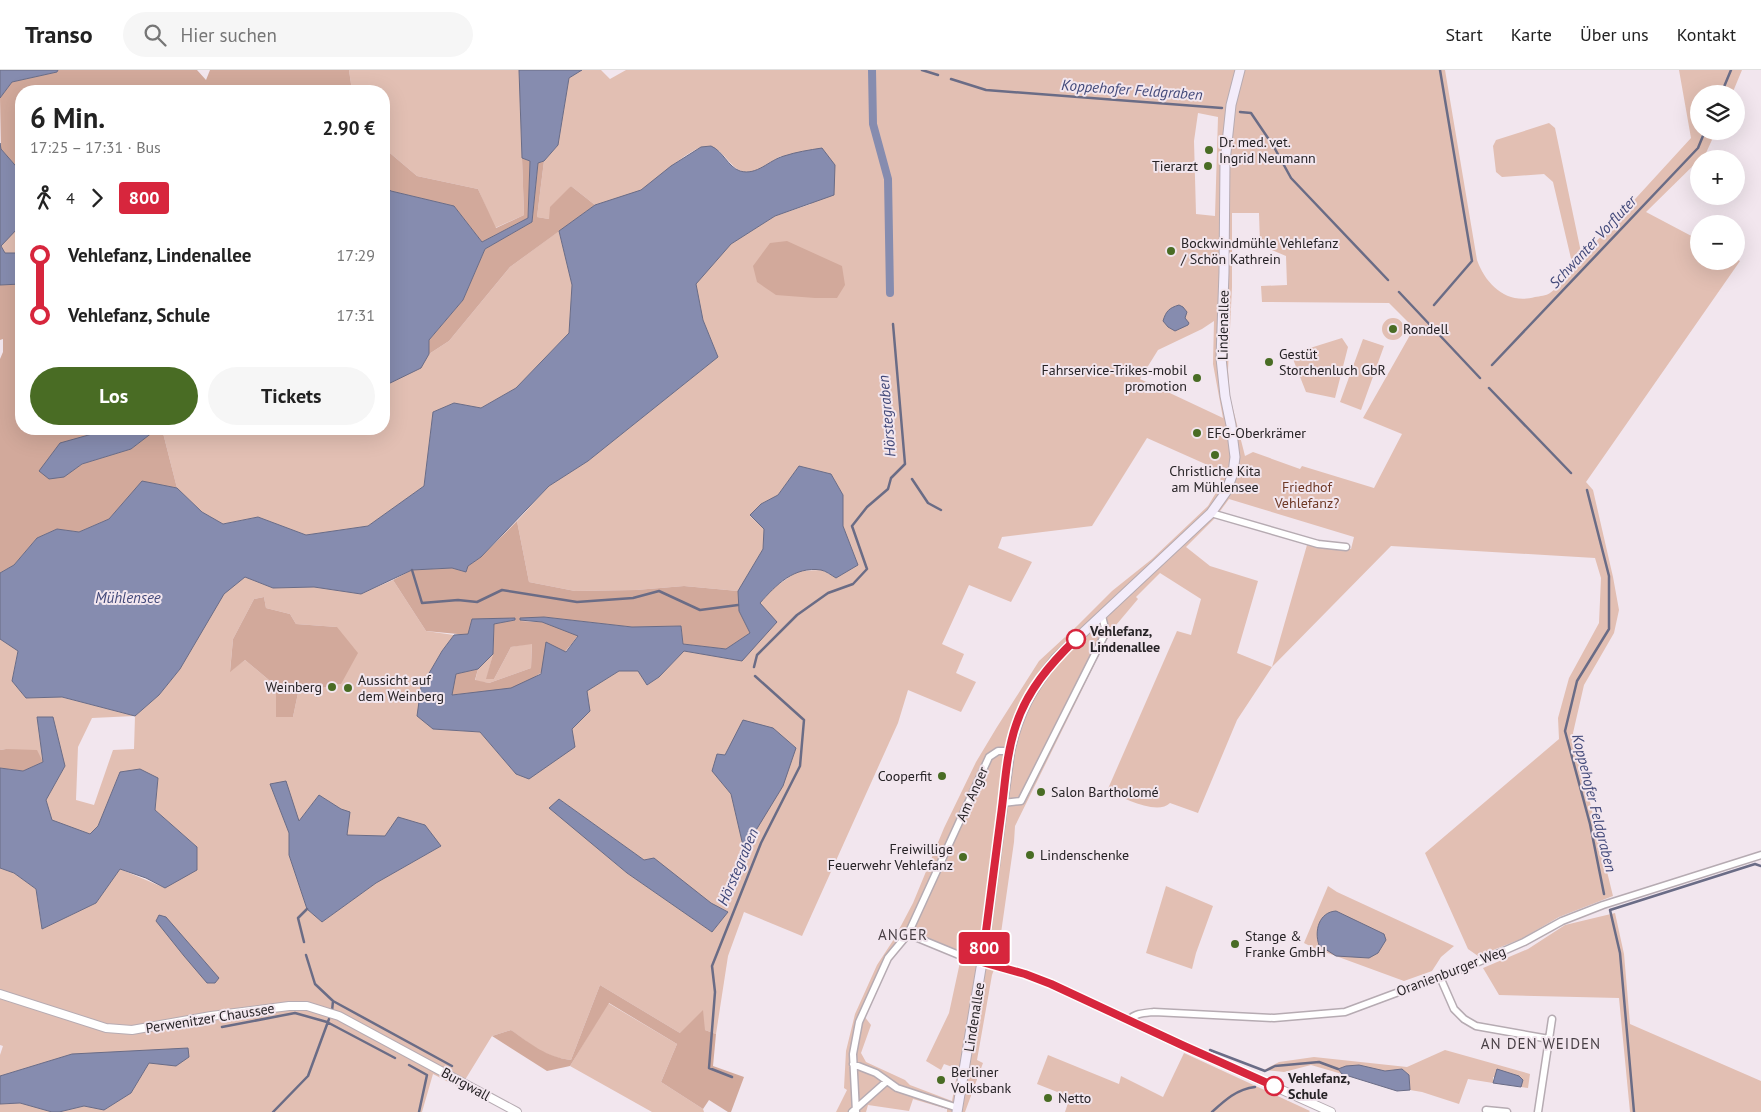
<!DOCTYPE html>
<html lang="de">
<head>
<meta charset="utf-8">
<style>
	:root { --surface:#fff; --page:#f6f6f6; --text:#222; --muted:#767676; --line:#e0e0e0; --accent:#496c24 }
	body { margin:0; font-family:"PT Sans",sans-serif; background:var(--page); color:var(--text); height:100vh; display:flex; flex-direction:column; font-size:19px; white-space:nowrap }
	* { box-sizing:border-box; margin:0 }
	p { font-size:16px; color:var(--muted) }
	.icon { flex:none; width:28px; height:28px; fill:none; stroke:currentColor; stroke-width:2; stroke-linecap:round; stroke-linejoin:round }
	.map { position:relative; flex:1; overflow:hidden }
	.details { position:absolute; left:15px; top:15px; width:375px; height:350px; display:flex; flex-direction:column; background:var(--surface); border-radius:20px; box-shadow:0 5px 20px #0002 }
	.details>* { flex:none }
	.badge { padding:0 10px; border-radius:4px; font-size:18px; line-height:32px }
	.fabs { position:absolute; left:1690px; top:15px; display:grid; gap:10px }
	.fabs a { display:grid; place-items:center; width:55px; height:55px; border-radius:50%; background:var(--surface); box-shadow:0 5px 20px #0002; font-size:25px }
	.map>.badge { position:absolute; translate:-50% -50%; box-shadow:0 0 0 2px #fff }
	.legs { display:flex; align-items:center; gap:8px; height:55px; padding:0 15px; font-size:16px }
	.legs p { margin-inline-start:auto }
	.headline { display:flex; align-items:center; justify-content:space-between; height:85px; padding:0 15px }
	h1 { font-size:28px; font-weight:700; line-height:38px }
	.action { display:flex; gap:10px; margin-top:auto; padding:10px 15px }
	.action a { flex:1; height:58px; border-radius:30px; background:var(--accent); color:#fff; font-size:20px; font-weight:700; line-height:58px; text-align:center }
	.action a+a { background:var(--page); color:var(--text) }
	ul { padding:0 15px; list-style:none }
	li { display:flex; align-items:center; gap:18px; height:60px; font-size:19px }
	li i { display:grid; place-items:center; width:8px; height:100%; margin:0 6px; background:currentColor }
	li i::after { content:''; width:12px; height:12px; margin:-6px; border:4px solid; border-radius:50%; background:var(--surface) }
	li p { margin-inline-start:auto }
	li:first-child i { background:linear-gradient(#0000 50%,currentColor 0) }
	li:last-child i { background:linear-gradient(currentColor 50%,#0000 0) }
	header { display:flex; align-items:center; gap:30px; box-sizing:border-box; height:70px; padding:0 25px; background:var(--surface); border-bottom:1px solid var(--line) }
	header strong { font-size:24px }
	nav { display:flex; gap:28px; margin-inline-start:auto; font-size:18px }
	.search { width:350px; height:45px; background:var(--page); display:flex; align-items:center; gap:12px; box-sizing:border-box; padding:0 18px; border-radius:28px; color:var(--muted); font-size:19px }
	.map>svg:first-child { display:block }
	.green { fill:#e2bfb3; fill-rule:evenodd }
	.forest { fill:#d2a99b }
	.water { fill:#868caf; stroke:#6a6c86 }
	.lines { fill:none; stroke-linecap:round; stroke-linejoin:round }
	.stream { stroke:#6a6c86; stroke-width:2.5 }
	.canal { stroke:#868caf; stroke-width:8 }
	.minor-casing { stroke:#b6abb2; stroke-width:9 }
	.tertiary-casing { stroke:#b6abb2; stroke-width:10 }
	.secondary-casing { stroke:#b6abb2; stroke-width:11 }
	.minor { stroke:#fff; stroke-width:6 }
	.tertiary { stroke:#fff; stroke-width:8 }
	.secondary { stroke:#f3ecfa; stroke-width:9 }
	.line-1-casing { stroke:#fff; stroke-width:11 }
	.line-1 { stroke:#d7263d; stroke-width:8 }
	.poi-dot { fill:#496c24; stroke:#f2e6ee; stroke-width:2 }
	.stop-1-dot { fill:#fff; stroke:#d7263d; stroke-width:2.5 }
	.labels { text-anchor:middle; stroke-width:4; stroke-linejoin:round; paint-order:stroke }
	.poi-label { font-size:14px; fill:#272326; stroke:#f2e6ee; text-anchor:start }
	.street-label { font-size:14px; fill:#272326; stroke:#f2e6ee }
	.park-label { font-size:14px; fill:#6f3926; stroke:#f2e6ee }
	.stop-label { font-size:14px; font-weight:bold; fill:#272326; stroke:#f2e6ee; text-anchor:start }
	.water-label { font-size:15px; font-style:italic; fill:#414879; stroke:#f2e6ee }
	.neighbourhood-label { font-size:15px; letter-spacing:1px; fill:#483f45; stroke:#f2e6ee }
</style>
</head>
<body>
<header>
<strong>Transo</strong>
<div class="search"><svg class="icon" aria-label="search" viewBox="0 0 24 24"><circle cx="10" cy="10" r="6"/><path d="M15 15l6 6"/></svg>Hier suchen</div>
<nav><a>Start</a><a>Karte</a><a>Über uns</a><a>Kontakt</a></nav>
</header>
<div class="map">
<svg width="1761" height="1042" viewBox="0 0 1761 1042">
	<rect width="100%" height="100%" fill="#f2e6ee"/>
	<path class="green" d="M349,0H519L524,145L495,158L478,119L417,106L384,78V21H352Z
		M582,0H601L610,9L626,0H1445L1477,190C1486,215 1507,235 1535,227C1540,226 1546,226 1550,223C1559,217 1566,205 1573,197L1553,112L1544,104L1502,107L1496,102L1493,76L1496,70L1549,53L1555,58L1582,187L1691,68L1679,0H1742L1732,24H1699V61H1716L1706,83L1646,142L1699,170V191H1736V189L1740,191L1586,412L1593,420L1613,507L1619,540L1614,563L1584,615L1573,663L1613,826L1559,847L1521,869L1478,886L1468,879L1425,783L1559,669L1558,648L1569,608L1599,553L1601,508L1595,488L1391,476L1272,597L1237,650L1198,743L1170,733C1157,746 1122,727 1107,721L1177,561L1191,565L1201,529L1160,503L1136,527L1138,529L1111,561L1015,756L1014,772L997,891L992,905L977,990L983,993L965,1042H947V1039L913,1029L909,1041L868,1035L866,1042H836L847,1020L844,1018L846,981L855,944L877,895L894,869L913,833L944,758L976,692L997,657L1039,591L1077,556L1112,521L1152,489L1208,436L1220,416L1221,401L1147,368L1092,456L1002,467L998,478L1032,492L1011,532L969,515L942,574L964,584L956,603L976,612L961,642L908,620L898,653L802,866L744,842L728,886L716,964L705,960L680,963L600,915L571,990C545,987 531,975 511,960L492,966L460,1018L433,1004L422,1042H59L84,1036L104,1040L131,1023L149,993L189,987L72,984L0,1006V985L3,976L0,975V798L14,803L36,819L42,859L96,833L120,799L165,818L197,777L155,740L158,708L120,702L98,756L90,764L51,750L46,730L65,696L37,647L43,692L6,679L0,680V569L18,580L12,611L26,628L61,627L135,646L159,625L180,599L223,524L245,507L273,518L314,517L361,524L393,510L426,561L454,565L442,581L421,617L433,659L480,662L516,704L572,659L590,641L587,621L619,601H638L647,615L659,607L684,581L742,591L760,533L775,517L798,501L822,500L836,508L858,495L843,456V425L831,404L799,396L778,425L761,434L750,446L764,459L763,479L738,521L684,516L636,520L575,521L529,512L517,451L549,416L588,391L718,287L703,250L695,214L731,174L775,146L811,134L781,86C774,90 758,102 751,102C728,105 725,72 703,77C687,80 658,109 643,119C631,126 609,131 595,135L571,116L549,149L537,147L544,91L558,75L569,8ZM1198,43L1218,47L1215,146L1196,144L1194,71ZM1232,143H1259L1260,175L1286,186L1287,215L1261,216L1262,232L1389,233L1414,258L1363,348L1402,364L1374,418L1302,396L1300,399L1253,382L1245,386L1230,327L1228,300L1232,217ZM1214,251L1213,294L1223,348L1140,309L1158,280L1202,259ZM1229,429L1354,467L1351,479L1307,475L1272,597L1237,583L1258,511L1210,496L1186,477L1215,448ZM264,527L266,538L290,544L296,554L337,557L341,614L298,623L293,647L276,616L245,590L230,601L233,569L254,529ZM135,646L134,679L113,680L94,735L76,730L78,677L92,648ZM717,684L725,685L744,780L731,724L713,701ZM270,714L299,751L319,725L341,739L347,765L385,766L441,776L376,813L322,852L307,839L289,785V763ZM559,729L644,790L711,833L728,842L712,862L627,803L550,738ZM913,863L962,883L949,943L926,991L941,1000L944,994L958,999L952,1031L910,1015L905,1010L866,992L861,983L871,955L864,946L889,892Z
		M18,157L21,159V183H5L1,176Z
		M559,161L572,215L569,263L516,318L481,338L454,333L433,342L424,416L368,456L306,465L258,447L223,454L202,442L177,418L163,363L223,359H384V316L420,298L429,284L449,271L510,197Z
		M1382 259a11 11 0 1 1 22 0a11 11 0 1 1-22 0Z
		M1342,268L1348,277L1335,328L1306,322L1291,284Z
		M1363,269L1384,276L1361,340L1340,332Z
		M532,573L531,598L489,613L475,611L478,599L493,584L487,608L494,609L511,577Z
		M1166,816L1213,836L1196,883L1192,899L1146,883Z
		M1328,816L1337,822L1454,876L1441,887L1432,901L1404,911L1314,878L1304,873Z
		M1615,843L1624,884L1630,954L1761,1011V1042H1630L1619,928L1499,925L1483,898L1528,879L1565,855Z
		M608,933L677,974L661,1012L703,1039L704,1042H652L570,996Z
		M1445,980L1530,1004L1528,1018L1521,1017L1523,1010L1493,1007V1013L1468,1009L1459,1034L1422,1022L1410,1020L1409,1005L1402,999C1397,1000 1391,1001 1386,1001C1369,1000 1356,991 1339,999L1342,1004L1311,995L1284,1002L1264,1000L1279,992L1314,987L1407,997Z
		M1184,983L1310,1041L1309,1042H1065L1070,1027L1037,1014L1048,985L1119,1014L1121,1006L1163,1027Z
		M20,1033L52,1042H0V1034Z"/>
	<path class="forest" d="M58,0H197L206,10L210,0H349L352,21H21V102L1,79L0,28L12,12L57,2Z
		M384,78L417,106L478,119L496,158L524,145L522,88L530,91L528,148L482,172L454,136L391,121L384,116Z
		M544,91L537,147L549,149L550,137L571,116L595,135L510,197L449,271L429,284V270L463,230L485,179L532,152L538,93Z
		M787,171L842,196L845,215L837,228H815L776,225L757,212L753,196L770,173Z
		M21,214V359H110L99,363L64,406L82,394L131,379L157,359H223L163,363L177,418L142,412L109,449L79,462L57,459L37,468L14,495L0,503V289L3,282V269L0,270V215Z
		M517,451L529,512L575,521L636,520L684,516L738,521L739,541L750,563L726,579L683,574L681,556L632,557L544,547L520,551L542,552L578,565C562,589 540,607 513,618C500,623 467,623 451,625L456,604L478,599L475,610L489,613L531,598L532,574L511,577L494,609H486L493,584L494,554L515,550L472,549L468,565L426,561L393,510L412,500L452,498L466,502L468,496L481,487Z
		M264,527L266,538L290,544L296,554L337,557L358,583L341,614L298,623L293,647H276V616L245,590L230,602L233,569L254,529Z
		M6,679L37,680L43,692L23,701L0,698V680Z
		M600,915L680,963L703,940L705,960L716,964L713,996L744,1007L731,1042H728L709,1030L703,1039L661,1012L677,974L609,933L570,996L547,1001L492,966L511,960C531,974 546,987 571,990Z"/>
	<path class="water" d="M0,0H58L57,2L12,12L0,28Z
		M519,0H582L569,8L558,75L544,91L538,93L532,152L485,179L463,230L429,270V284L421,298L384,316V200L389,196L384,189V116L391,121L454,136L482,172L528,148L530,91L522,88Z
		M0,73L1,79L21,102V159L18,158L1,176L5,183H21V214L0,215Z
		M711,76C723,81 728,97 740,101C757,106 769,90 784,86C796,82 809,80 822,78L835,95L834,125L775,146L731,174L696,214L703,250L718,287L588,391L549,416L481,487L468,496L466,502L452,498L412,500L361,524L314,517L273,518L245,507L224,524L180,599L159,625L135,646L62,627L26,628L12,611L18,581L0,569V503L14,495L37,468L57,459L79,462L109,449L142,411L177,418L202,442L223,454L258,447L306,465L368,456L424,416L433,342L454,333L481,338L516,318L569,263L572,215L559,161L595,135L641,120L671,96L701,77Z
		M1179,235L1183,237L1187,242L1185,248L1189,253L1188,255L1175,261L1168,257L1163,251C1166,241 1169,238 1179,235Z
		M110,359H157L131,379L82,394L64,407L49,409L39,401L60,373Z
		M799,396L831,404L843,425V456L858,495L836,508C831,505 826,501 821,500C794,496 776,515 760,533L777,552L742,591L684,581L659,607L647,615L638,601H619L587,621L590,641L572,659L575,677L529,709L516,704L480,662L433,659L417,646L421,617L442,581L454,565L468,564L472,549L515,548V550L494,554L493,584L478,599L456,604L452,625L511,618L541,604L546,572L566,582L578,566L542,552L520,550V548L544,547L632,557L681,556L683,574L726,579L750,563L739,541L738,521L763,479L764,459L750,445L761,434L778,425Z
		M37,647H53L65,696L46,730L52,750L90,764L98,756L120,702L140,699L158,708L155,740L197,777V800L165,818L146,808L120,799L96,833L42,859L36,819L14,803L0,798V698L23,701L43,692Z
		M743,650L773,658L796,678L783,716L744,780L731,724L712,701L717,684L725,685Z
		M286,711L299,751L319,725L341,739L350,742L347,765L385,766L398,747L425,755L441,776L376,813L322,852L307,839L289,785V763L270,714Z
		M559,729L644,790L654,788L711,833L728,842L712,862L627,803L549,738Z
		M1336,841L1384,864L1386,870L1378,883L1369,888L1336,886L1319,875C1314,861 1319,842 1336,841Z
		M159,845L166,847L219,908L215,913H207L184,886L156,851Z
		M188,978L189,987L176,996L149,993L131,1023L104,1040L84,1036L59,1042H52L20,1033L0,1034V1006L72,984Z
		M1359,995L1385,1001L1402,999L1409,1005L1410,1020L1397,1021L1342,1004L1338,999L1346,996Z
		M1497,999L1519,1006L1523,1010L1521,1017L1493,1013Z"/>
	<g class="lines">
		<path class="stream" d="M922,0L938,5
			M951,9L986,20L1222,38
			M1721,24L1731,0
			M1240,42L1251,43L1274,77L1291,108L1388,210
			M1399,222L1480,308
			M1434,235L1472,191L1440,0
			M1492,295L1698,78L1705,61
			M1489,318L1571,403
			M912,409L928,433L941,440
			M1587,420L1609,506V559L1577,611L1565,661L1590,754L1604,824
			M412,500L422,533L458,530L477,532L502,520L577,532L633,528L659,521L700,540L738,535
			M754,597L757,585L797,545L828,523L853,514L867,499L852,456L867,437L888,419L891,408L905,394L893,254
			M304,872L298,848L307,839
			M306,885L315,914L333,931L452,996
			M332,941L333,931
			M222,957L295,943L327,952L395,988
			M1210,980L1265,1001L1275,996L1319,992L1338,999
			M409,995L427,1005L419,1042
			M732,1007L709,998L715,922L712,896L761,773L800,696L804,650L755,606
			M273,1042L308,1006L329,949
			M1212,1042C1225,1030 1237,1019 1255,1017
			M1634,1042L1620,883L1610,840L1755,794L1761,796"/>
		<path class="canal" d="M872,0L873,54L888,109L890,223"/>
		<g class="minor-casing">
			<path id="minor" d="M1211,443L1318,474L1346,477
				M1003,733L1021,731L1106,562L1102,546
				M908,864L959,885
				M1440,907L1454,939L1464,949L1476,956L1549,969L1538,1042
				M1129,950C1135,943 1145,943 1154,942L1274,948L1345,942L1474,894L1524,872L1562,851L1603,835L1761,785
				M1549,969L1552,949
				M853,994L876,1003L897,1018L958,1038
				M1486,1040L1507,1042
				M852,1042L887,1011
				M856,1042L853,984L859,952L888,888L908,864L989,687L998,681H1010"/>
		</g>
		<g class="tertiary-casing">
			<path id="tertiary" d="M982,892L1025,904L1051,914L1184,976L1331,1042
				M0,924L106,958L132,960L211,946L289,936H307L339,946L517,1042"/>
		</g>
		<g class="secondary-casing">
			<path id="secondary" d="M957,1042L982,892L1010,681C1019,642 1031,620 1056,588L1211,443L1226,422L1233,403L1235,387L1231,355L1225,326L1221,288L1224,202L1225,92L1231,35L1240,0"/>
		</g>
		<use href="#minor" class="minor"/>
		<use href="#tertiary" class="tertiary"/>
		<use href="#secondary" class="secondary"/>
	</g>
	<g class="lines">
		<g class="line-1-casing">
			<path id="line-1" d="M1076,569C1050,594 1027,621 1016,655C1006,684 1005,716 1001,745C995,794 988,843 982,892L1025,904L1051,914L1184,976L1274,1016"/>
		</g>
		<use href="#line-1" class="line-1"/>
	</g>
	<g class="poi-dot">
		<circle cx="1209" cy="80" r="5"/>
		<circle cx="1208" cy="96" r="5"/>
		<circle cx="1171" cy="181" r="5"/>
		<circle cx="1393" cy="259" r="5"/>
		<circle cx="1269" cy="292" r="5"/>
		<circle cx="1197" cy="308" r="5"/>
		<circle cx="1197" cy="363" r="5"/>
		<circle cx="1215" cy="385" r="5"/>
		<circle cx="332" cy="617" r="5"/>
		<circle cx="348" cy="618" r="5"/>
		<circle cx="942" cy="706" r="5"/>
		<circle cx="1041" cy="722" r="5"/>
		<circle cx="1030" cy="785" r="5"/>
		<circle cx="963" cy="787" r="5"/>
		<circle cx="1235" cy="874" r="5"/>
		<circle cx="941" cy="1010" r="5"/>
		<circle cx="1048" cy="1028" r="5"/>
	</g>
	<g class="stop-1-dot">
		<circle cx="1076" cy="569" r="9"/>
		<circle cx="1274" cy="1016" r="9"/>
	</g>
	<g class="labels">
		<g class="poi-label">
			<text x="1219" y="77">Dr. med. vet.<tspan x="1219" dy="16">Ingrid Neumann</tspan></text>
			<text x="1198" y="101" text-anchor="end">Tierarzt</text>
			<text x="1181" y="178">Bockwindmühle Vehlefanz<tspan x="1181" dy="16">/ Schön Kathrein</tspan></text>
			<text x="1403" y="264">Rondell</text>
			<text x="1279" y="289">Gestüt<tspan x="1279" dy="16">Storchenluch GbR</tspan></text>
			<text x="1187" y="305" text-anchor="end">Fahrservice-Trikes-mobil<tspan x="1187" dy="16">promotion</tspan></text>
			<text x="1207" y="368">EFG-Oberkrämer</text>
			<text x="1215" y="406" text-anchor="middle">Christliche Kita<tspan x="1215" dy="16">am Mühlensee</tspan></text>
			<text x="358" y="615">Aussicht auf<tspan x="358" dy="16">dem Weinberg</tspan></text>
			<text x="322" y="622" text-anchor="end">Weinberg</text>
			<text x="932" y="711" text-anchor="end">Cooperfit</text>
			<text x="1051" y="727">Salon Bartholomé</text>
			<text x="953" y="784" text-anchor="end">Freiwillige<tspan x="953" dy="16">Feuerwehr Vehlefanz</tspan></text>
			<text x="1040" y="790">Lindenschenke</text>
			<text x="1245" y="871">Stange &amp;<tspan x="1245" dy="16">Franke GmbH</tspan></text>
			<text x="951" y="1007">Berliner<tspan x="951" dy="16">Volksbank</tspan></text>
			<text x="1058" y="1033">Netto</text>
		</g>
		<g class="street-label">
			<text transform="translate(1223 255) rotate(-89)" y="5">Lindenallee</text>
			<text transform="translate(972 724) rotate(-66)" y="5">Am Anger</text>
			<text transform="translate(1451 901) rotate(-21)" y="5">Oranienburger Weg</text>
			<text transform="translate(974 947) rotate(-81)" y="5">Lindenallee</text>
			<text transform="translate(210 948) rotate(-9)" y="5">Perwenitzer Chaussee</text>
			<text transform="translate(466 1014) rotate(29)" y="5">Burgwall</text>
		</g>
		<g class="park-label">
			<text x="1307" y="422">Friedhof<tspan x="1307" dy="16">Vehlefanz?</tspan></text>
		</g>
		<g class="stop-label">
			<text x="1090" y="566">Vehlefanz,<tspan x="1090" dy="16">Lindenallee</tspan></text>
			<text x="1288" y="1013">Vehlefanz,<tspan x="1288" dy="16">Schule</tspan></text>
		</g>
		<g class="water-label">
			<text transform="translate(1132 20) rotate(4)" y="5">Koppehofer Feldgraben</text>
			<text transform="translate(1593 172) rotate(-47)" y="5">Schwanter Vorfluter</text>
			<text transform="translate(887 346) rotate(-95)" y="5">Hörstegraben</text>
			<text x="128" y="533">Mühlensee</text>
			<text transform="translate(1594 733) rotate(76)" y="5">Koppehofer Feldgraben</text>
			<text transform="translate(738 797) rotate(-67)" y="5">Hörstegraben</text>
		</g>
		<g class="neighbourhood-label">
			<text x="903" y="870">ANGER</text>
			<text x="1541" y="979">AN DEN WEIDEN</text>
		</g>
	</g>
</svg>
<div class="fabs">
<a><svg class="icon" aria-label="layers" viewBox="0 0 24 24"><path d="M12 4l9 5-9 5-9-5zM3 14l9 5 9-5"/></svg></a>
<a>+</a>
<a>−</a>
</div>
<b class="badge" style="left:984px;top:878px;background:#d7263d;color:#fff">800</b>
<section class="details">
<div class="headline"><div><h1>6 Min.</h1><p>17:25 – 17:31 · Bus</p></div><b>2.90 €</b></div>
<div class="legs"><svg class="icon" aria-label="walk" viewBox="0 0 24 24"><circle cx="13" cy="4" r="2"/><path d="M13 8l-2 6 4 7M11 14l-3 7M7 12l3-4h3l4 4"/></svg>4<svg class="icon" aria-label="forward" viewBox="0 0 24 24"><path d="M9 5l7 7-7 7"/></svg><b class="badge" style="background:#d7263d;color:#fff">800</b></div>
<ul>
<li><i style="color:#d7263d"></i><b>Vehlefanz, Lindenallee</b><p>17:29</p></li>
<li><i style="color:#d7263d"></i><b>Vehlefanz, Schule</b><p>17:31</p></li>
</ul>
<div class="action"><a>Los</a><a>Tickets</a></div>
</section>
</div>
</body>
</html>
